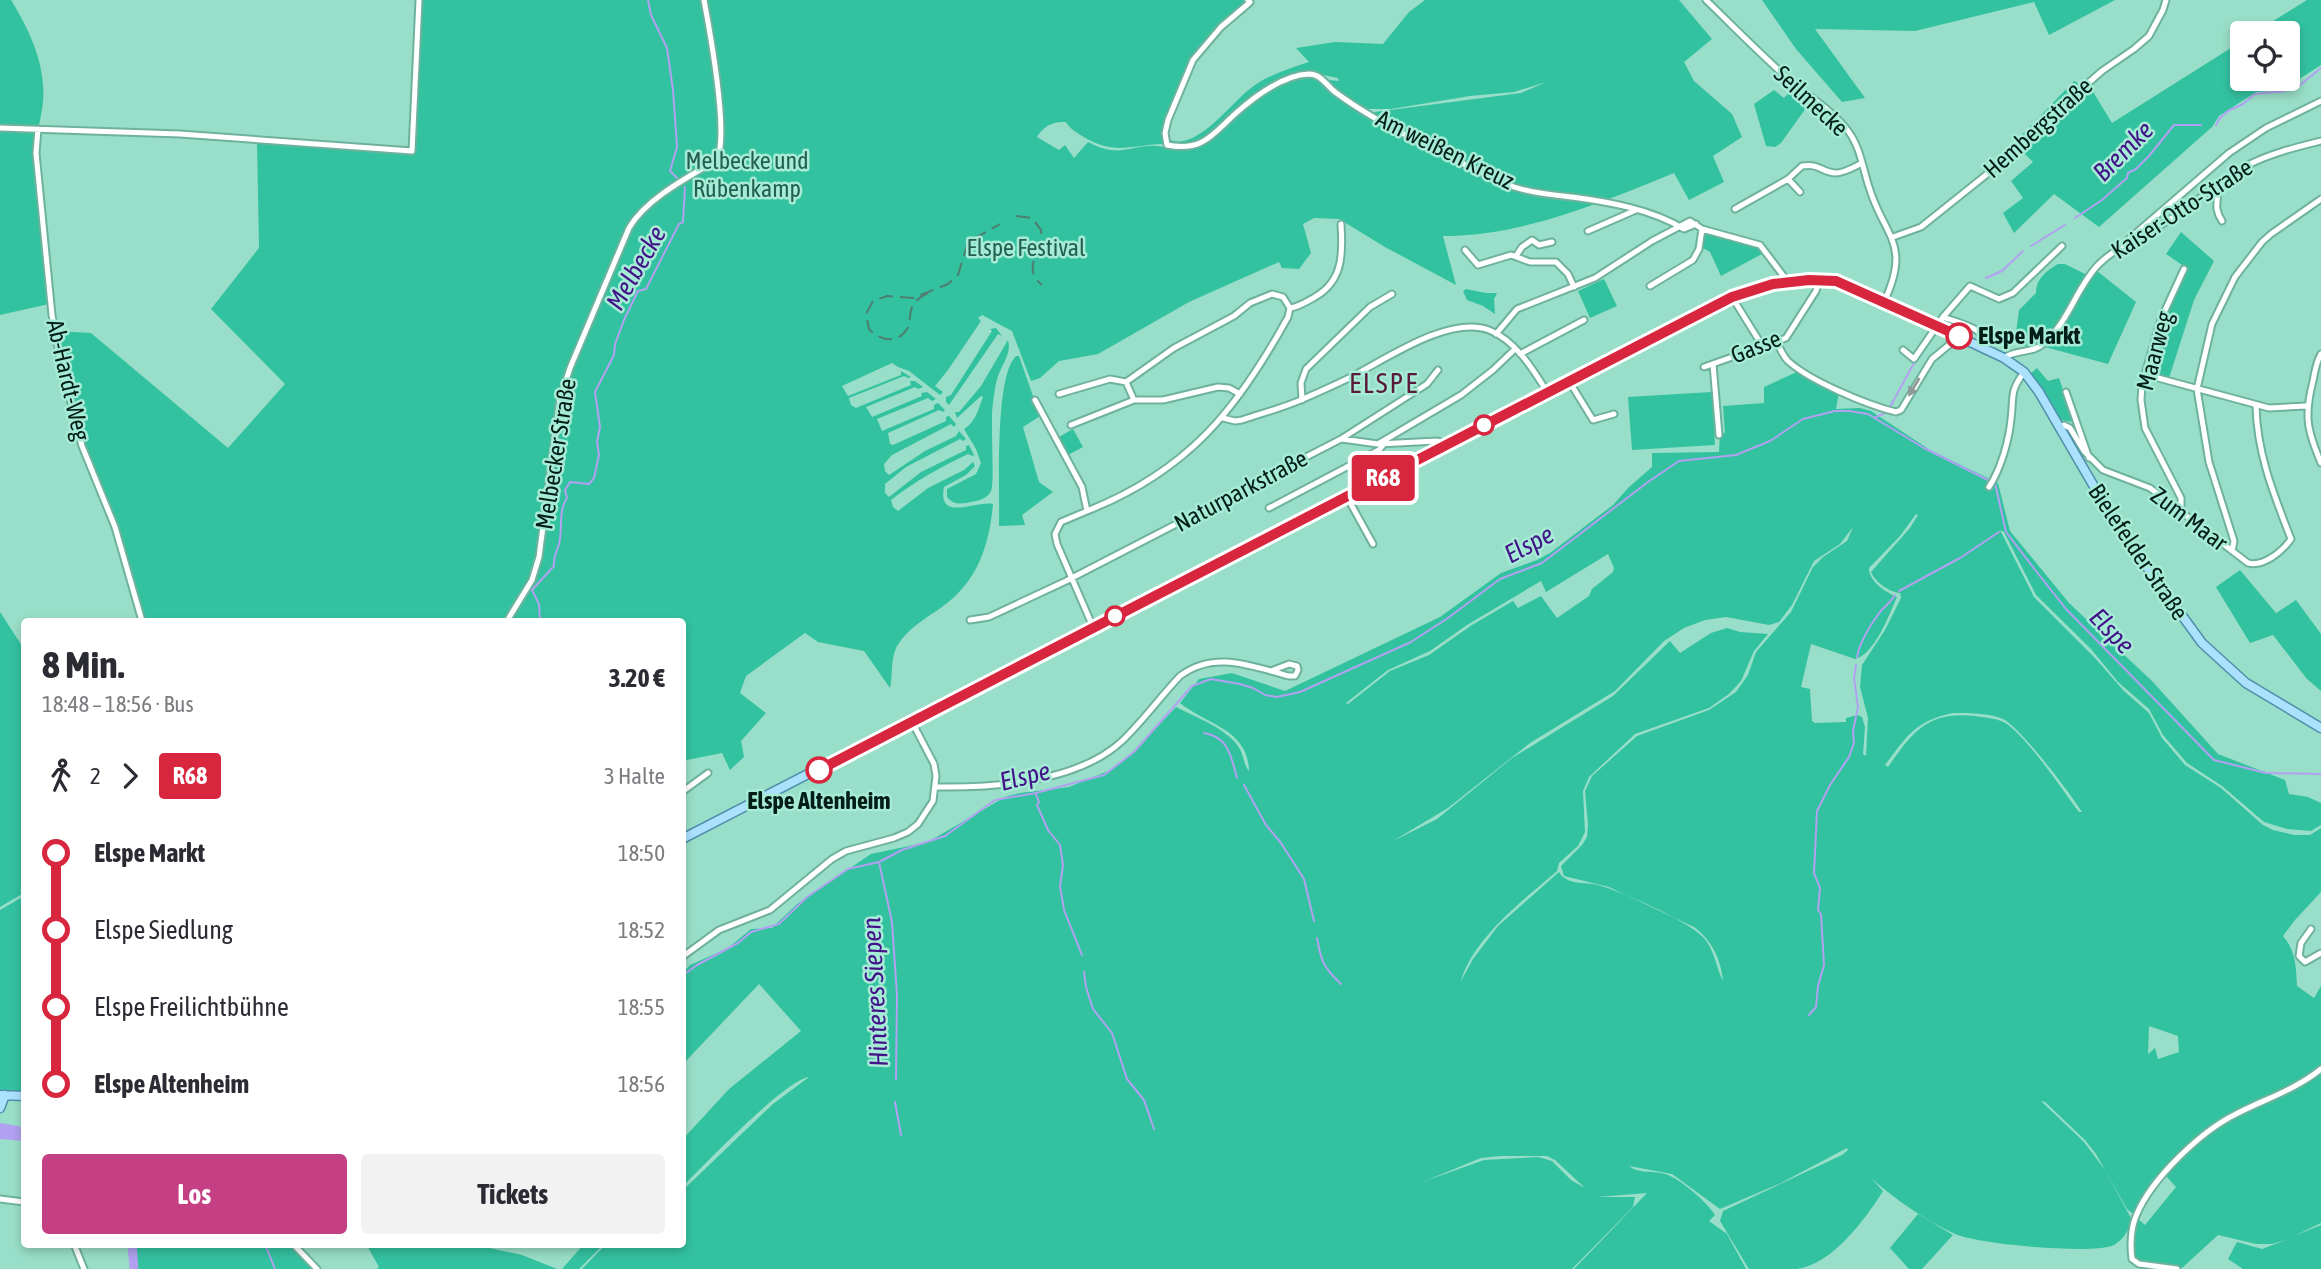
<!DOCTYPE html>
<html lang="de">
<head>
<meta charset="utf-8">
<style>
	:root { --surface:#fff; --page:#f2f2f3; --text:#2b2b33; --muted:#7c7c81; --accent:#c43f83 }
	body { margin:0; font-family:"Asap Condensed",sans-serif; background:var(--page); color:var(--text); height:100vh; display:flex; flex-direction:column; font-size:26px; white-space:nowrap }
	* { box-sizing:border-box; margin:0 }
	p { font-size:23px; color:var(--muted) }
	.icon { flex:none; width:38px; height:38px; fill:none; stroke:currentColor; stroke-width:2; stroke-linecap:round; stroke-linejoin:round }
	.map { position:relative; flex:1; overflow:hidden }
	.panel { position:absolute; left:21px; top:618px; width:665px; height:630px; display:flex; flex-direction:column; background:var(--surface); border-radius:7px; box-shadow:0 4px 10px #0003 }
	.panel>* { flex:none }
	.badge { padding:0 14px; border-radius:5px; font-size:24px; line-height:46px }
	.buttons { position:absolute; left:2230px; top:21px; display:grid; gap:14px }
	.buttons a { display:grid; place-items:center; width:70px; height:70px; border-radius:7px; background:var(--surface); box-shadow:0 4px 10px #0003; font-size:35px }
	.map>.badge { position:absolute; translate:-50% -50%; box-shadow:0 0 0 4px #fff }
	.legs { display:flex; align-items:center; gap:10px; height:77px; padding:0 21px; font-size:23px }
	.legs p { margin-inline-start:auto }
	.headline { display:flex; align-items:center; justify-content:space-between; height:119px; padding:0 21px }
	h1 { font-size:38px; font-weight:700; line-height:52px }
	.action { display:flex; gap:14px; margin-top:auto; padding:14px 21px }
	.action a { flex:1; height:80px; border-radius:7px; background:var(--accent); color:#fff; font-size:28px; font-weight:700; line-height:80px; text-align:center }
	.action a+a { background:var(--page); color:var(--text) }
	ul { padding:0 21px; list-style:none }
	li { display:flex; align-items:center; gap:24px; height:77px; font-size:26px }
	li i { display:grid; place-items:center; width:10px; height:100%; margin:0 9px; background:currentColor }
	li i::after { content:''; width:18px; height:18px; margin:-9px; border:5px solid; border-radius:50%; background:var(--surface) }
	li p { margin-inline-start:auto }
	li:first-child i { background:linear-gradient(#0000 50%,currentColor 0) }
	li:last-child i { background:linear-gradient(currentColor 50%,#0000 0) }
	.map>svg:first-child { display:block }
	.green { fill:#33c2a0; fill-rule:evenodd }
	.water { fill:#b1a1f0 }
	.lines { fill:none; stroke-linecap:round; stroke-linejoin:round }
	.stream { stroke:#b1a1f0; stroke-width:2 }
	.river { stroke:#b1a1f0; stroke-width:9 }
	.minor-casing { stroke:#6eb29e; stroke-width:9 }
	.primary-casing { stroke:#4d90ab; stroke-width:11 }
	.minor { stroke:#fff; stroke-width:5 }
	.primary { stroke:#ace1fd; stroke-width:8 }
	.rail { stroke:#4e7e70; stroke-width:2; stroke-dasharray:14 7; stroke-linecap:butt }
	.oneway { fill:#8d9a97 }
	.line-1-casing { stroke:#fff; stroke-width:16 }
	.line-1 { stroke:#d7263d; stroke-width:10 }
	.stop-1-dot { fill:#fff; stroke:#d7263d; stroke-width:3.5 }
	.labels { text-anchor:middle; stroke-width:5; stroke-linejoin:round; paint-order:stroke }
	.street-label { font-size:24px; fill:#021e17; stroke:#a6ebd5 }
	.park-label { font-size:24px; fill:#225f4f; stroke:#a6ebd5 }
	.stop-label { font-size:24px; font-weight:bold; fill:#021e17; stroke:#a6ebd5; text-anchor:start }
	.water-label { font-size:26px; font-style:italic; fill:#421388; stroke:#a6ebd5 }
	.quarter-label { font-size:28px; letter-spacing:2px; fill:#5a1a3a; stroke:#a6ebd5 }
</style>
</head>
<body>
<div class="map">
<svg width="2321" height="1269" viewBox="0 0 2321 1269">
	<rect width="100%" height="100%" fill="#99dec8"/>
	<path class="green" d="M0,0H11C30,31 46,65 43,102C41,121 35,137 35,156L49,304L0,315Z
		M421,0H1244L1242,7L1195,55L1168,117L1163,144C1129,145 1115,156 1082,136C1076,132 1070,129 1066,122C1052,121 1044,126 1037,137L1059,150L1065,145L1074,158L1088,142C1123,161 1132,141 1165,147L1169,144L1170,140C1200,151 1234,97 1258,83C1272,74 1293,67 1309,62L1296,48L1335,42L1383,44L1409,12L1425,0H1679L1712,39L1684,62L1694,81L1732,114L1742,137L1713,156L1724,182L1689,200L1674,173C1600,203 1523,236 1443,236L1456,285L1385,247L1339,219L1314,218L1303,224L1311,253L1299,269L1282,268L1279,262L1189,302L1098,354L1059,361L1040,378L1031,381L1012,331L982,315L978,318L981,321L948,370L935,386L943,392L940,395L909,371L898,367L892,363L842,386L848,396L901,375V371L911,377L908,378L904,376L849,398L851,405L856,408L911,385L910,381H915L923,387L918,389L915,387L866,407L872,417L922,396L921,393L927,392L936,399L932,401L928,398L877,419L882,431L934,409V405L938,403L945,410L943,412L939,410L888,433L890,444L893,445L946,421V417L949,416L956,424L954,427L951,424L892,455L884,464L885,471L889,475L925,451L956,436L959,431L966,439L963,441L960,439L906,467L885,484V493L889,497L921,472L966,450V446L969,445L974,455L973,456L968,454C941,467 915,481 891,500L893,507L898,511L928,488L964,470L973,462L975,466L966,475L944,487C937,523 977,500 993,504C989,546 978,581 942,607C926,618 907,629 897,646C890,660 893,675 890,688L864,651L818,642L805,633L746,676L740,693L766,713L741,741L744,757L730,770L722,753L687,760L683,764L682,621H143L117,530L76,425L55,331L91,333L228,448L285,384L211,309L259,248L257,142L413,155ZM1313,73L1338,78L1339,81L1329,80L1331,85L1346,99L1367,109H1391L1470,96L1514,92L1546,82L1521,93L1367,113L1329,90L1320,79L1311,76L1287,82L1241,110L1272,86Z
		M1762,0H2115L2049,35L2034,2L1915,31L1815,29L1865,98L1842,102L1796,49Z
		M2307,0H2321V65L2282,90L2256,92L2219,116L2212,127L2099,227L2054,194L2014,233L2003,213L2023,198L2011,181L2033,162L2014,143L2074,81L2092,90L2112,123L2242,41V79H2287V33H2254Z
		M1793,88L1817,106L1806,108L1781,143L1775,147L1766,146L1754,104L1774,90L1784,98Z
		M2181,232L2214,261L2194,300L2169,378L2154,375L2150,369L2169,305L2188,269L2166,254Z
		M1704,233L1761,248L1764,253L1721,276L1710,252L1703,248Z
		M2058,264H2065L2089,276C2075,298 2053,347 2022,346L2015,341L2019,310L2036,293C2036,279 2046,271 2058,264Z
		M2097,271L2136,302L2108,364L2045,347L2057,334Z
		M1604,279L1617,306L1590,318L1578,291Z
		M1466,289L1486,293H1497L1494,299L1495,314L1483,306L1467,300L1463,291Z
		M996,328L1002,336L998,334L949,405L946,402V397L951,395L992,331L990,329Z
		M1008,340C1012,352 1002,365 998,376C995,385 994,394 993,403C990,421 995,482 991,491C987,500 975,501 967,503C958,504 953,504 947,497V489L976,474L981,463L976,449L964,429C975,423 979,408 983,397L981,396L957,418L955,412H959L981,386Z
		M1016,356H1019L1040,416L1023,427L1039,482L1053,492L1022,515L1025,525L999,526C1000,492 994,377 1016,356Z
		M2037,368L2048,381L2059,378L2074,422L2061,420L2031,373Z
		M1799,371L1839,392L1836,409L1860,408L1871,411L1930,450L1998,483L2010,531L2069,603L2152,681L2218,754L2285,780L2289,794L2308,797L2321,803V825L2311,831L2287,829L2264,822L2222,786L2187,763L2163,735L2149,709L2118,682L2091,649L2036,595L2004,532L2000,530L2034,597L2095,658L2124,691L2149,713L2162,738L2185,765L2221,788L2263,825L2273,830L2294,835H2310L2321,828V892L2295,920L2283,936C2296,951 2296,967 2297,986L2314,998L2321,986V1066L2304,1079L2234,1113L2156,1179L2143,1196L2135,1212L2132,1213L2127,1209L2096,1154L2085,1140L2045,1102L2041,1101L2084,1142L2105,1170L2132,1220C2129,1230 2124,1239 2114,1245C2094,1255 1977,1244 1955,1234C1925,1220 1896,1200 1871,1178L1883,1191C1866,1218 1833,1264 1797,1269C1782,1269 1764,1269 1749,1269L1720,1221L1723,1211L1842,1155L1848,1150L1847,1148L1781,1183L1720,1209L1672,1174L1629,1166C1637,1173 1650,1171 1661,1173C1677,1175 1707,1202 1715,1215L1709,1221L1727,1234L1746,1269H1574L1647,1193L1597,1197H1635L1633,1207L1572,1269H582L606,1244H682L683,1190L773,1104L809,1077C785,1080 704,1165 683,1186V1139L729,1089L801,1031L759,984L683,1064V973L690,965L728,948L751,929L772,928L797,904L871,854L928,842L1005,797L1020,793L1069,787L1113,769L1135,750L1176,707C1197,718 1224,727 1238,746C1244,754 1243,764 1249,771C1248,729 1207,725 1180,703L1199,679L1232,673L1285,691L1440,617L1501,573L1537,560L1550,553L1613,505L1628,488L1652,467V453L1719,452L1720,433H1725L1723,406L1764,403V387ZM1916,514L1918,515L1910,528L1871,572C1875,582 1889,592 1900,593L1901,598L1885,630L1862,665L1860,687L1868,718L1866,756L1863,754L1865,727L1862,717L1858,715L1846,718V722L1815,723L1812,721L1810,689L1801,687L1811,644L1855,659C1875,654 1889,615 1897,597C1886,592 1869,582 1869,568L1900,536ZM1853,527L1847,541L1823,557L1813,567L1791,612L1756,652L1748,675L1736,692L1709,710L1637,736L1592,776L1585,791L1588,825L1587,837L1582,845L1561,866L1564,876L1609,887L1694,927C1712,940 1721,960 1723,981C1716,968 1715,951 1704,938C1689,921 1621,891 1598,885C1585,882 1566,885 1559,872L1498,926L1473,959L1461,981C1473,938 1525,899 1557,871L1559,863L1578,846L1585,832L1583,791L1589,777L1635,734L1709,708L1729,694L1741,681L1754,651L1768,634L1740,632L1727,628L1711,633L1680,653L1670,641L1613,696L1512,758L1437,819L1393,841L1448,808L1530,743L1615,691L1664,641L1684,628L1705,620L1726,617L1769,625L1779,622L1792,605L1814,561L1840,544ZM1608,554L1614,568L1613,572L1592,589L1589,596L1557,618L1541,596L1518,608L1513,601L1472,625L1429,655L1390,671L1348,704L1346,703L1388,670L1430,651L1467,625L1541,581L1546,592ZM1953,713C1968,713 1989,713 2003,719C2020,727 2070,793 2082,812H2079C2060,787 2031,742 2007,724C1998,718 1986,718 1975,716C1928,711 1913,731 1888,767L1885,765C1908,735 1915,721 1953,713ZM2149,1026L2178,1036L2179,1052L2158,1059L2155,1048L2148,1054ZM1501,1156H1547L1555,1160L1585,1188L1571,1180L1552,1161L1538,1157L1484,1160L1425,1181L1481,1158Z
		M1712,392L1715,445L1632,450L1628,397Z
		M1073,429L1083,447L1068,455L1059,437Z
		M2240,570L2276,613L2296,600L2321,634V691L2307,679L2273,635L2250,643L2216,587Z
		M0,612L24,649V893L0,907Z
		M24,896V1091L0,1092V910Z
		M2321,1072V1223L2294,1236L2321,1225V1269H2243L2228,1259L2237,1242L2262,1249L2286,1240L2272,1244H2256L2218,1235L2182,1268L2141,1264L2134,1259L2132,1250L2138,1219L2145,1225L2176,1187L2165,1175L2209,1134L2238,1115L2275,1099Z
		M1918,1214L1953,1235L1922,1269H1909L1890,1248Z
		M132,1244H291L314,1269H133Z
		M366,1244H471L522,1255L557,1269H377L379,1267Z
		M584,1244H604L579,1269H562Z"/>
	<path class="water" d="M0,1123L24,1127V1141L0,1139Z"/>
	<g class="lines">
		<path class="stream" d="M648,0L651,15L667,48L673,90L677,147L670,171L678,179
			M2216,125L2220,118L2228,111L2243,104L2255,94L2285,91L2299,86L2321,68
			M2075,218L2102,200L2127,178L2128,173L2136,169L2149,156L2174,125H2201
			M2031,246L2065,225
			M1986,278L2002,271L2023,251
			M1890,407L1914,363
			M1876,417L1887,412
			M1995,483L2006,532L2036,571L2066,609L2214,760L2266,773L2321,774
			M1899,591L1960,558L1999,532
			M540,621L539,604L532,590L554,566C553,556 557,552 559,544C563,528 558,511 567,498L565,490L570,482L589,484L594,478L599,455L597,442L600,427L595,392L614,355L615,344L624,320L638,291L646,289L679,224L683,222L685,187
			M1857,657C1860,642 1871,624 1880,612C1885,606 1891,602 1895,595
			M1204,733C1229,737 1231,757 1237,778
			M1244,785L1266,825L1281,843L1304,879L1314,921
			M1036,794L1039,802L1037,805L1048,830L1060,845L1063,865L1060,886L1064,910L1082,955
			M879,862L892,922L897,996L896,1079
			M1317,938C1321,961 1323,967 1341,984
			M1084,972L1086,987L1093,1009L1112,1033L1127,1079L1144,1100L1154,1129
			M682,976L697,965L738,943L751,932L779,924L807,897L848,869L879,862L902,850L945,836L995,800L1036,793L1104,775L1134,752L1192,686L1211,679L1240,684L1253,688L1265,695L1277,697L1300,692L1411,642L1448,618L1500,579L1542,563L1648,482L1679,461L1736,455L1770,441L1803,419L1835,411H1849L1868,414L1924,448L1990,481
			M1809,1015L1816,1007L1818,986L1824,965L1821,914L1818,910L1820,888L1814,873L1817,811L1830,785L1849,757L1854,743L1853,731L1858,707L1854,678L1856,665
			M895,1102L901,1135
			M265,1244L275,1269"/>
		<path class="river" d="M132,1244L134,1269"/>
		<g class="minor-casing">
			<path id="minor" d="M1248,0L1250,2L1248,4L1221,27L1193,60L1168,120L1165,133L1167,145C1202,152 1212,135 1235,114C1254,97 1283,75 1309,74C1321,74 1326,85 1335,92C1355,107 1390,128 1412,138C1446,154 1479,174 1514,187C1532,193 1553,195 1572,197C1609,202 1651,209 1684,229L1696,224
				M1706,0C1735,28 1762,56 1792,82C1811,98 1833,111 1848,131C1860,146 1863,169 1869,187C1884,237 1912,243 1884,302
				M0,128L180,134L412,151L419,0
				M38,129L36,153L52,315L61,365L82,446L115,527L142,621
				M1788,179L1800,192
				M2215,185C2222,199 2211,204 2222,221
				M1735,209L1788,179L1802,166C1818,163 1822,172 1835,173C1845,173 1854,167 1862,163
				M1588,231L1636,210
				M1893,237L1921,227L2052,122L2077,93L2102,71L2134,49L2149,36L2163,10L2166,0
				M2128,240L2229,153L2266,128L2321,101
				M1465,250L1478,265L1511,255L1530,262H1556L1568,274L1574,287
				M1516,256L1522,247L1532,240L1539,245L1552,242
				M1650,286L1693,260L1699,249L1702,229
				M1732,297L1763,347
				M1943,317C1958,323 1989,328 1985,348
				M1496,334L1517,309L1595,278L1652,241L1690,221L1702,229L1760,245L1788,282
				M1777,342C1780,349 1783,356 1788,361C1810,381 1867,405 1896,412L1901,410L1932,359L1949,345L1956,335
				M1903,350L1914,359L1943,317L1970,286L1999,299L2013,293L2062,246
				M1520,354L1584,320
				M2321,354C2316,362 2315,371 2313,381C2304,416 2307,430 2321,463
				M2004,358C2016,349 2032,354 2043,344C2069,322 2076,288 2098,265C2118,245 2142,237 2166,222C2195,204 2219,180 2250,164C2272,153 2297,147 2321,141
				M1713,364L1719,435
				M1704,367L1786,338L1816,291L1819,280
				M2147,375L2269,408L2306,406
				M1569,381L1593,420L1614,414
				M1126,382L1134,400
				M2066,392L2089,458
				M1059,394L1110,379L1126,382L1174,348L1234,316L1250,303L1272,294L1283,297L1290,308
				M1035,400L1082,487L1087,511L1061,522L1055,534L1057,544L1093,627
				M1302,400L1301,383L1306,369L1370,307L1392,294
				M1223,418L1235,421L1242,420C1262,413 1283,408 1303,399C1319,392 1335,385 1351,377C1386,359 1449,315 1489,330C1515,340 1533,369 1547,392
				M1071,425L1134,400H1163L1218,387L1229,388L1240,394
				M2058,427L2064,425L2070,428L2084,451L2103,470L2150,488L2248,563C2263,567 2282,552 2291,539C2274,495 2257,454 2256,406
				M1342,439L1378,444L1437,441L1446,444
				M1378,444L1461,395L1493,370L1515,349
				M1989,487C2001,469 2009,440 2011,419C2014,396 2009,393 2024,372
				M1347,497L1373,544
				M1269,508L1379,450L1384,444
				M1087,511C1188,471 1237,410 1288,317L1290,308C1299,307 1306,302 1315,297C1343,281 1343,254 1341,224
				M2181,511V498L2145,428L2141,400L2142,384L2161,319L2184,269
				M2232,551L2234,541L2209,462L2197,389L2212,324L2235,277L2262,242L2271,234L2321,199
				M970,620L989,617L1066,581L1341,439L1427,384L1438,370
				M507,621L532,580L539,557L560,399L570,368L629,228C646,199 688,177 717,160C729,134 710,32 704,0
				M936,787C994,788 1078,782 1122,741C1143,721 1160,697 1180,676C1214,650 1251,666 1289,676H1295L1298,670L1297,666L1289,664L1271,671
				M682,792L708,773
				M2311,929L2301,943L2299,956L2305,962L2321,953
				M682,957L719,930L770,910L832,859L846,851L894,838L908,832L918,824L933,801L936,776L934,764L912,722
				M0,1199L24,1202
				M74,1244L84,1269
				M293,1244L317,1269
				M2177,1269L2139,1264L2132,1259C2130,1246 2131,1228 2136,1216C2151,1179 2200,1132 2236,1114C2265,1099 2295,1090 2321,1069"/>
		</g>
		<g class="primary-casing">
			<path id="primary" d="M682,839L1732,297C1767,283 1810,273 1847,284L2004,358L2024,372L2039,392L2117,526L2202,643L2246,683L2321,728
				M0,1095L24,1096
				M0,1108L5,1095"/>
		</g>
		<use href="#minor" class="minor"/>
		<use href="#primary" class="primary"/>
		<path class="rail" d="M1016,216L1032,218L1041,230C1044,251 1020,267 1042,285
			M928,293C922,296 915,300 912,307C909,314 911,322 907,329C897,345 879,340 869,329L866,314L873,301L887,296L913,298L948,284L958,275L968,242L1000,224"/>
	</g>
	<defs><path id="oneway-solid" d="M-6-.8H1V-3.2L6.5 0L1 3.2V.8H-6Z" transform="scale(1.75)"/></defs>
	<use class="oneway" href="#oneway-solid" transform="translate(1914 387) rotate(121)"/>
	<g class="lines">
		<g class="line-1-casing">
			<path id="line-1" d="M819,770L1732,297L1773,284L1809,280L1836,281L1959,336"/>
		</g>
		<use href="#line-1" class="line-1"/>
	</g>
	<g class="stop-1-dot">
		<circle cx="1959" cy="336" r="12"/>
		<circle cx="1484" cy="425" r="9"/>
		<circle cx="1115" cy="616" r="9"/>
		<circle cx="819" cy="770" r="12"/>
	</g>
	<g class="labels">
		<g class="street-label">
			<text transform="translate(1811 101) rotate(43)" y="8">Seilmecke</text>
			<text transform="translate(2038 128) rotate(-42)" y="8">Hembergstraße</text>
			<text transform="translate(1445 150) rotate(26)" y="8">Am weißen Kreuz</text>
			<text transform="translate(2182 209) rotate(-33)" y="8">Kaiser-Otto-Straße</text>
			<text transform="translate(1756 347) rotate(-22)" y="8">Gasse</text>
			<text transform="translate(2155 351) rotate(-75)" y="8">Maarweg</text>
			<text transform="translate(68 380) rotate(77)" y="8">Ab-Hardt-Weg</text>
			<text transform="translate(556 454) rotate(-81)" y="8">Melbecker Straße</text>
			<text transform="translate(1241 491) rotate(-28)" y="8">Naturparkstraße</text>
			<text transform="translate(2189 519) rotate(37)" y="8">Zum Maar</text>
			<text transform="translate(2138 552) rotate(56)" y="8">Bielefelder Straße</text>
		</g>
		<g class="park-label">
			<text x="747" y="169">Melbecke und<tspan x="747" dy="28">Rübenkamp</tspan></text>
			<text x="1026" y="256">Elspe Festival</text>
		</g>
		<g class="stop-label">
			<text x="1978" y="344">Elspe Markt</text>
			<text x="819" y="809" text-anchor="middle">Elspe Altenheim</text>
		</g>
		<g class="water-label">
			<text transform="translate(2123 151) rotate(-45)" y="9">Bremke</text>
			<text transform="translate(636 268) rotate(-60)" y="9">Melbecke</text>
			<text transform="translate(1529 544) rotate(-28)" y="9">Elspe</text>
			<text transform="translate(2112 631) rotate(46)" y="9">Elspe</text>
			<text transform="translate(1025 776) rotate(-14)" y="9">Elspe</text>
			<text transform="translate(875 992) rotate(-93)" y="9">Hinteres Siepen</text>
		</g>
		<g class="quarter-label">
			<text x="1384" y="393">ELSPE</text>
		</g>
	</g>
</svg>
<div class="buttons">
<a><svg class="icon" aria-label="locate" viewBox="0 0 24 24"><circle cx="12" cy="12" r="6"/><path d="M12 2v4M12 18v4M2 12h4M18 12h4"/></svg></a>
</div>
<b class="badge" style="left:1383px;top:478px;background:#d7263d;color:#fff">R68</b>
<section class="panel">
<div class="headline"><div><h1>8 Min.</h1><p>18:48 – 18:56 · Bus</p></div><b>3.20 €</b></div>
<div class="legs"><svg class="icon" aria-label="walk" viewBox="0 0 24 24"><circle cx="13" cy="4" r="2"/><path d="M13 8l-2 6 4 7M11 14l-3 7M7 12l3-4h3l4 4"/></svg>2<svg class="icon" aria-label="forward" viewBox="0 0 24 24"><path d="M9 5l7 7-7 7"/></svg><b class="badge" style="background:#d7263d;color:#fff">R68</b><p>3 Halte</p></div>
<ul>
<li><i style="color:#d7263d"></i><b>Elspe Markt</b><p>18:50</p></li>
<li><i style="color:#d7263d"></i><span>Elspe Siedlung</span><p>18:52</p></li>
<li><i style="color:#d7263d"></i><span>Elspe Freilichtbühne</span><p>18:55</p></li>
<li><i style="color:#d7263d"></i><b>Elspe Altenheim</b><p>18:56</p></li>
</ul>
<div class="action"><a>Los</a><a>Tickets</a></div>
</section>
</div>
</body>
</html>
